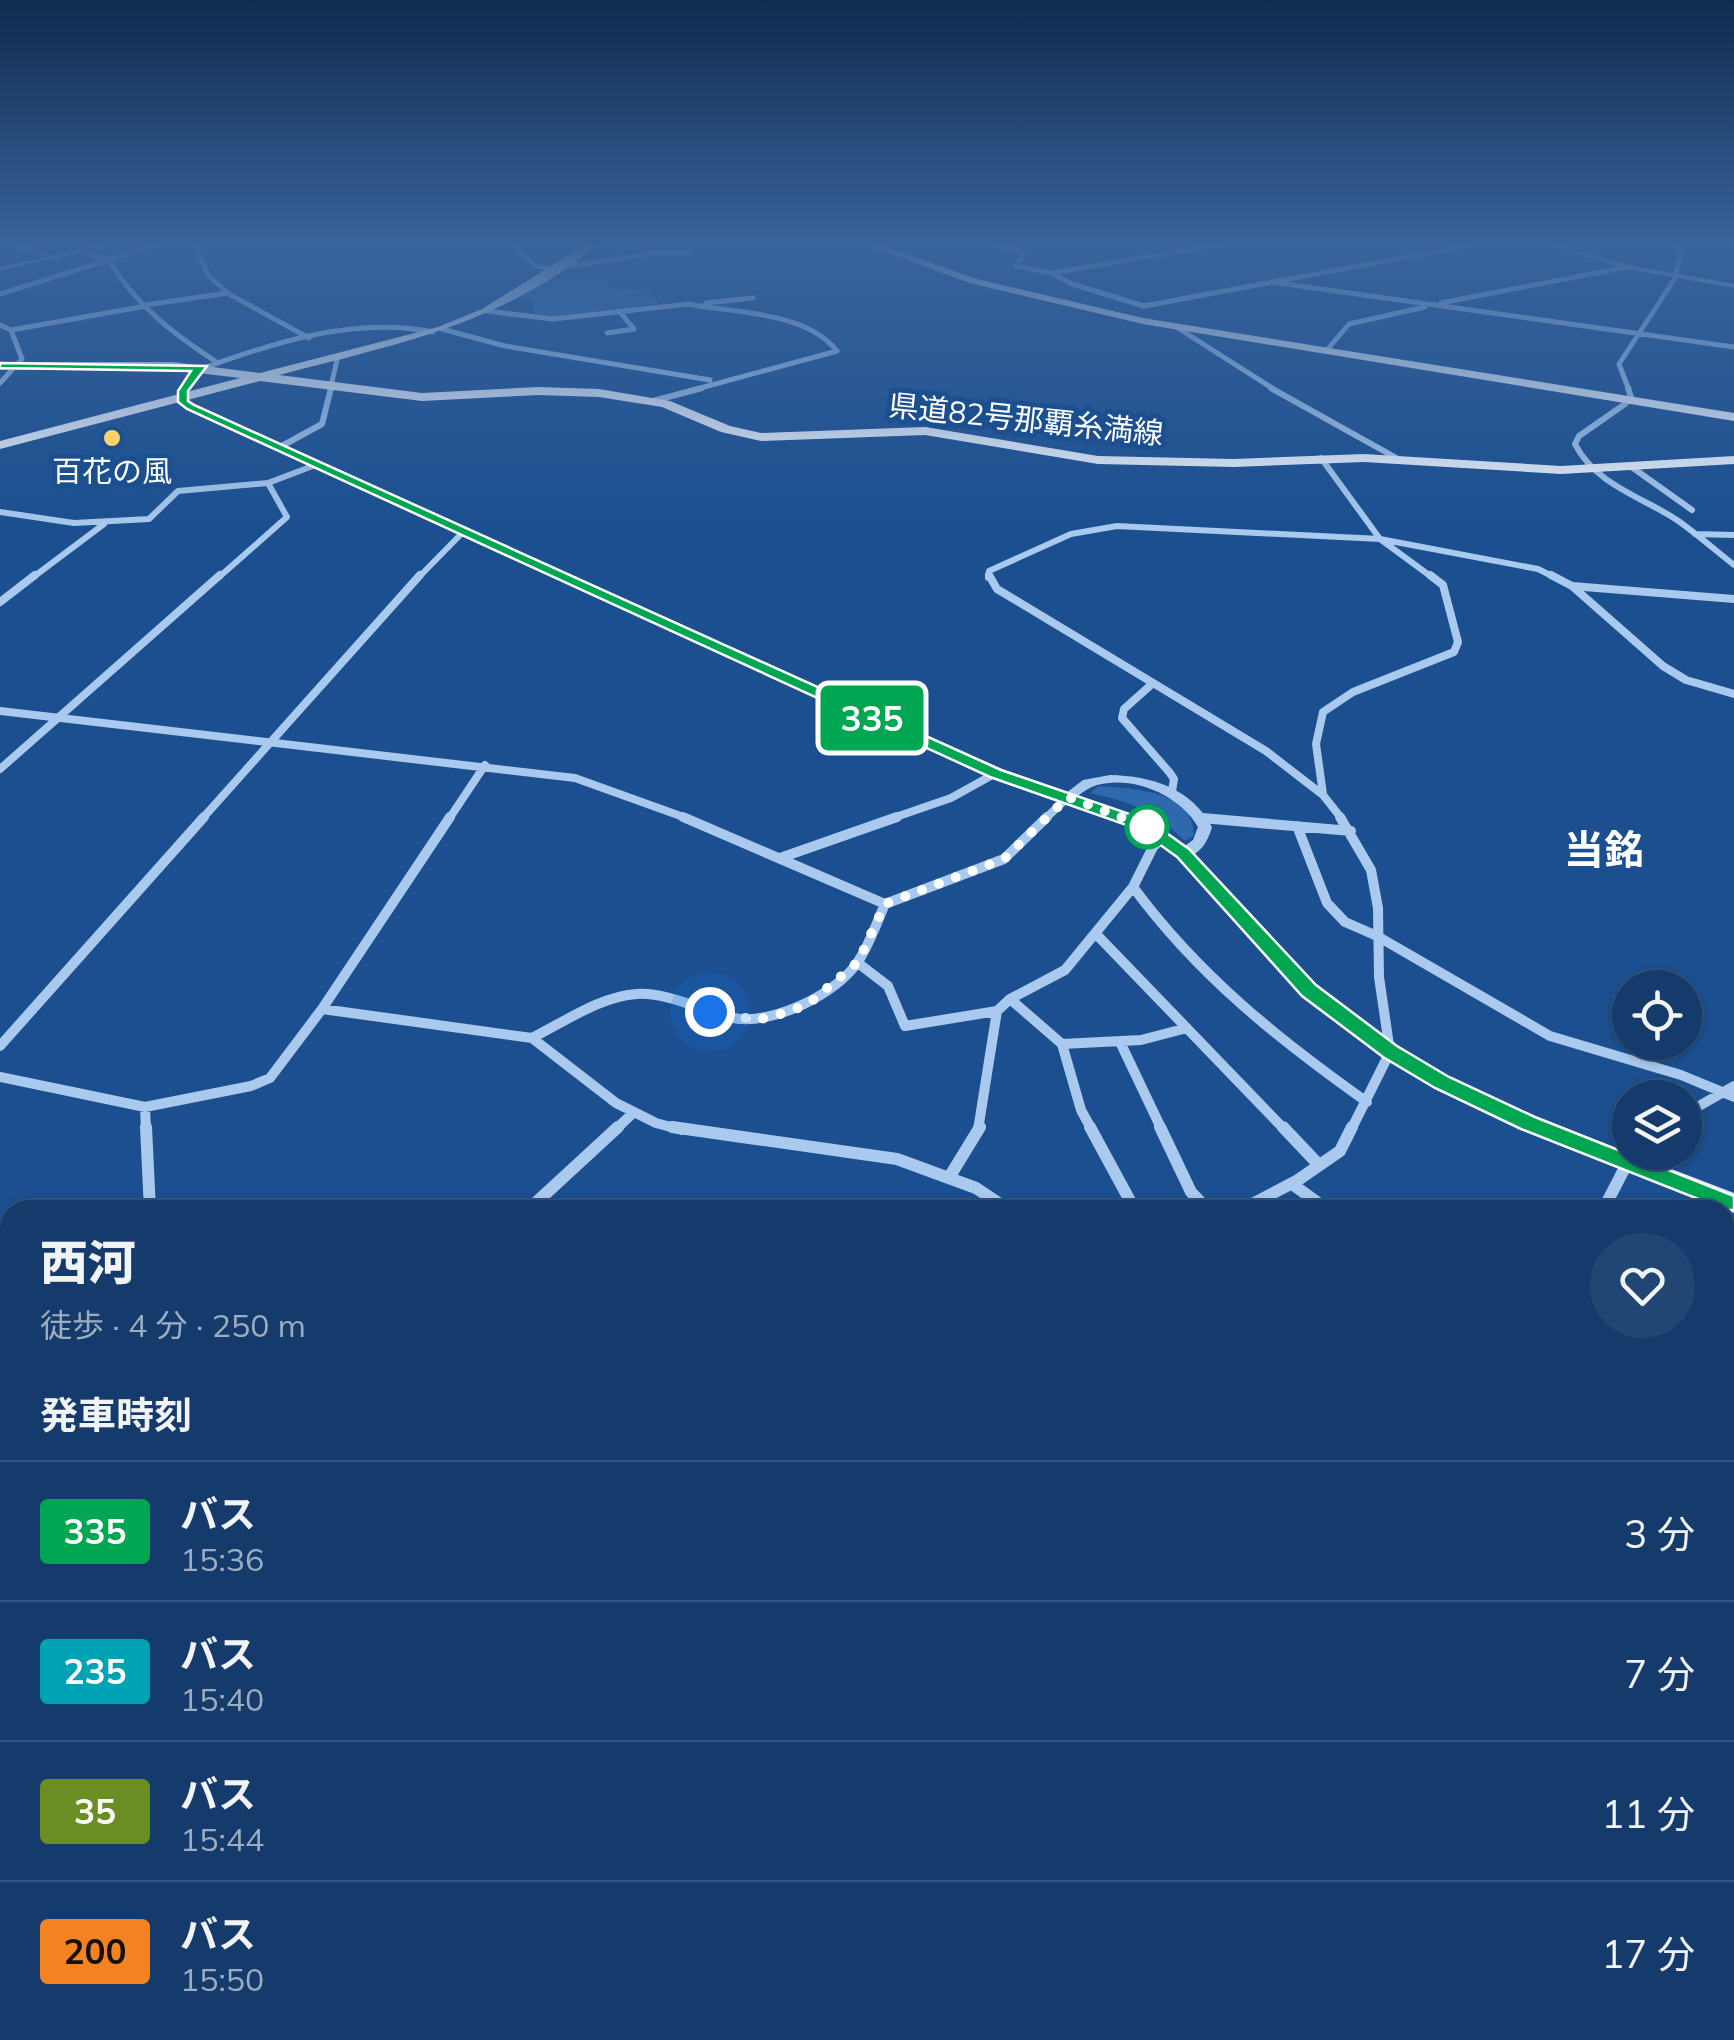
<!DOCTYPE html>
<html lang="ja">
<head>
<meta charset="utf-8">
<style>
	:root { --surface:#143b6b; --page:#214673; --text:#f1f3f6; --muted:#9dadc1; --line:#33557e }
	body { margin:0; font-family:Mulish,"Noto Sans JP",sans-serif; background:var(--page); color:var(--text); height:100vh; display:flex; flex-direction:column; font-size:38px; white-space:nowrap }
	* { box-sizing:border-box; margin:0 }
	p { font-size:32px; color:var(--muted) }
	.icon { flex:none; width:55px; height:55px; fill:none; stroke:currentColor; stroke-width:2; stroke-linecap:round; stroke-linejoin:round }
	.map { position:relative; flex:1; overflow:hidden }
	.drawer { position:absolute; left:0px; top:1200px; width:1735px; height:840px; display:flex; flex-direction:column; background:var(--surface); border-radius:30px 30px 0 0; box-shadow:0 2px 8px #0004,0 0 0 2px var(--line) }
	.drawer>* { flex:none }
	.badge { padding:0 20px; border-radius:8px; font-size:35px; line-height:65px }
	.fabs { position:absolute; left:1612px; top:970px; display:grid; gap:20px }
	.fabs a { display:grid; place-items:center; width:90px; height:90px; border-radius:50%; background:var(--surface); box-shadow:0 2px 8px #0004,0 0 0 2px var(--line); font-size:50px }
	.you { position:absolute; width:50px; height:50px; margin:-25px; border:8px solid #fff; border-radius:50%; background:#1a73e8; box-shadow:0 0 0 15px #1a73e833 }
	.map>.badge { position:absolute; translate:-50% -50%; box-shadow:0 0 0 5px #fff }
	h2 { padding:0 40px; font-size:38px; line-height:90px }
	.round { display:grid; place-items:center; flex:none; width:105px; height:105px; border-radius:52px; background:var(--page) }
	.overview { display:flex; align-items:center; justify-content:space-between; height:170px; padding:0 40px }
	h1 { font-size:48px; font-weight:800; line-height:75px }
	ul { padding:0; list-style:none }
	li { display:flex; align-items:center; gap:30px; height:140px; padding:0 40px; border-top:2px solid var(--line) }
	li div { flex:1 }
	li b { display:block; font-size:38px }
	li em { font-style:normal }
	li .badge { min-width:110px; font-weight:700; text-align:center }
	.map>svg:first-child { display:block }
	.green { fill:#2e69ad }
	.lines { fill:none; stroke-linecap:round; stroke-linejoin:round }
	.minor-far5 { stroke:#a9c9ee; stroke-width:5 }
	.minor-far4 { stroke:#a9c9ee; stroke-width:6 }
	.minor-far3 { stroke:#a9c9ee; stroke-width:8 }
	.minor-far2 { stroke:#a9c9ee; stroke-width:10 }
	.minor-far1 { stroke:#a9c9ee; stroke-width:12 }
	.minor { stroke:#a9c9ee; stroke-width:16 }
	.tertiary { fill:#a9c9ee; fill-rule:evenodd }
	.secondary { fill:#d6e6fa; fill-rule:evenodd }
	.primary { fill:#f0f6ff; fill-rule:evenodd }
	.line { fill:#00a651; stroke:#fff; stroke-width:2.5 }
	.walk { stroke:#fff; stroke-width:10; stroke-dasharray:0 18 }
	.poi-dot { fill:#ffd166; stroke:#1b4f8f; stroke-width:4 }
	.stop-dot { fill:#fff; stroke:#00a651; stroke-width:5 }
	.labels { text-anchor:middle; stroke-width:10; stroke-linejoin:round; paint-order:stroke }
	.far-street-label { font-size:30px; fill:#fff; stroke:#1b4f8f }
	.far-poi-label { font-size:30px; fill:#fff; stroke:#1b4f8f }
	.quarter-label { font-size:40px; font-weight:bold; fill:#fff; stroke:#1b4f8f }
</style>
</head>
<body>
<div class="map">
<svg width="1734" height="2040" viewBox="0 0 1734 2040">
	<rect width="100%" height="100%" fill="#1b4f8f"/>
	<path class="green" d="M607,277L611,288L650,290L659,304L555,317L534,316L532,300L519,298L551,278Z
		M1098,786C1132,789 1193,789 1194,835L1185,841C1154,811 1132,802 1090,793Z"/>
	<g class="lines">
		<path class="minor-far5" d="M11,243L56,259
			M195,243L208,275L229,294L309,338
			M509,243L536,266L551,269L655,253H689
			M992,243L1024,253L1016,266L1051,273L1229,243
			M83,252L109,260C135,305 175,335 218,363
			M1051,273L1072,284L1144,306L1482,243
			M1271,282L1734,347
			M0,294L162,243
			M706,303L753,298
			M1441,303L1627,267
			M687,304C734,313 805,311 837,351L693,390
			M145,305L228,293
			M486,311L553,319L689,304
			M0,325L11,330L146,306
			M1178,328L1275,390
			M442,329L505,346L710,380
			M607,333L634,329L619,311
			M1327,350L1349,324L1425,307
			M204,368C275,342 357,316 433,332
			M0,383L22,359L11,330
			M330,390L337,360
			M1629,390L1619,364L1674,280L1682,249L1675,243"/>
		<path class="minor-far4" d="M1271,388L1400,460
			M1628,388L1631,397L1625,404L1579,436L1575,444C1595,484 1642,497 1677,520C1697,534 1715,550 1734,565
			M653,401L702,388
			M280,447L322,424L331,388
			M1321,458L1380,539L1433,578
			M1633,468L1692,510
			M0,512L74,523L149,519L178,491L268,483L318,464
			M1695,534L1734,535
			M32,578L104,524
			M218,578L287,517L268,483
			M418,578L465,530
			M988,578L989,571L1071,534L1117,526L1380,539L1538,569L1556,578"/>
		<path class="minor-far3" d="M989,575L997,589L1266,751L1323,795L1342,819
			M1551,575L1572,586L1734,599
			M1572,586L1663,666L1686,680L1734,694
			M0,602L35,575
			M1152,684L1124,709L1122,718L1170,773L1174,779L1172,791
			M0,711L575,778L689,819
			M0,769L220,575
			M1323,794L1316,744L1323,712L1353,692L1454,652L1458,642L1443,585L1430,575
			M1202,818L1218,819
			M202,819L420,575
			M449,819L485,765
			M890,819L951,798L996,773
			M1045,819L1068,797"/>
		<path class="minor-far2" d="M683,817L885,904
			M1340,817L1371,870L1378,908L1379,977L1390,1052L1351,1130
			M1202,818L1351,831
			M1297,826L1327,903L1345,922L1377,936L1550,1036L1681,1075L1734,1097
			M780,858L897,817
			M1133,887C1198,975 1278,1039 1367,1102
			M1097,935L1285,1130
			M858,963L888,986L905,1026L997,1011L1010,999L1065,970L1133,887L1153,847L1163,837
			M1010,999L1062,1044L1081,1110L1092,1130
			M322,1009L532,1038L616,1103L656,1123L682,1130
			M532,1038C564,1022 601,996 637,994C667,992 703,1011 733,1018C772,1026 839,993 859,960C870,943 877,922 885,904L1004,859L1047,817
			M1062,1044L1141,1040L1187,1028
			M1121,1044L1162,1130
			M0,1046L204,817
			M0,1077L145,1107L251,1086L270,1078L322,1009L450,817
			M145,1107L146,1130
			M1685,1114L1734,1086
			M615,1130L634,1112
			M978,1130L997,1011"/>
		<path class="minor-far1" d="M146,1127L150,1210
			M672,1127L897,1159L976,1188L1009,1210
			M1090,1127L1135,1210
			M1160,1127L1191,1192L1208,1210
			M1283,1127L1319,1165
			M950,1176L980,1127
			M1292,1184L1328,1210
			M528,1210L618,1127
			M1241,1210L1298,1180L1340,1151L1352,1127
			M1603,1210L1633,1152
			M1725,1340L1734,1343
			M1725,1400L1734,1404
			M0,1491L10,1476"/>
		<path class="minor" d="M1725,1691L1734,1692
			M0,1696L10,1698
			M289,2040L300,2030
			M1244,2040L1250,2030"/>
		<path class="tertiary" d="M109,243H120L0,271V267Z
			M1541,243H1551L1628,265L1734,284V288L1627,269Z
			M201,366L208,368L195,376L185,401H179L187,375Z
			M1110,775C1152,776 1191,788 1212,827C1207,844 1198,859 1178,857L1175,853L1193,840L1198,827C1180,795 1133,775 1097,785C1086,788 1078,797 1068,802L1061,797L1083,780Z"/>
		<path class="secondary" d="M178,397H186L194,405L1002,769L1150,821L1189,849L1316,986L1397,1046L1449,1077L1536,1117L1734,1193V1213L1520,1129L1435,1089L1383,1058L1302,996L1177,857L1138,829L990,777L186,409Z"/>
		<path class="primary" d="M588,243H600C503,324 397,344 279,375L422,393L538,387L599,389L670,401L730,426L761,433L925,427L1098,456L1234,459L1364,454L1561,466L1734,456V464L1561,474L1364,462L1234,467L1098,464L925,435L761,441L721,432L662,407L599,397L538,395L422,401L260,381L0,449V441L240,378L173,370H0V362H173L260,373L438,327L482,309Z
			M861,243H875L977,279L1143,318L1734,413V421L1143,324L970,283Z"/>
	</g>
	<linearGradient id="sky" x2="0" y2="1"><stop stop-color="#0f2b4f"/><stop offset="0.46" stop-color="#39639b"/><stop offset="1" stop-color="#39639b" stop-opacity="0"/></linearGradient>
	<rect width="1734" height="528" fill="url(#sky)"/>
	<path class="line" d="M0,363L207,366L188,391V401L194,405L1001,770L1150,821L1189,849L1316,985L1397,1046L1449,1077L1535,1117L1734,1196V1210H1726L1521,1129L1435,1088L1383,1057L1302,996L1177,857L1138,829L990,777L187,409L178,402V391L191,371L0,368Z"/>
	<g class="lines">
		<path class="walk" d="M710,1012L757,1020L792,1011L813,1000L858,962L885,904L1004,859L1068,797L1147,827"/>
	</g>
	<circle class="poi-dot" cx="112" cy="438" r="10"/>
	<circle class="stop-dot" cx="1147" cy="827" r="20"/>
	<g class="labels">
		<g class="far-street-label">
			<text transform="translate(1026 420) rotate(6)" y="10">県道82号那覇糸満線</text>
		</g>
		<g class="far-poi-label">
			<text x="112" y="482">百花の風</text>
		</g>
		<g class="quarter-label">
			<text x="1604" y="864">当銘</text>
		</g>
	</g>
</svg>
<div class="fabs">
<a><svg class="icon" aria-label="locate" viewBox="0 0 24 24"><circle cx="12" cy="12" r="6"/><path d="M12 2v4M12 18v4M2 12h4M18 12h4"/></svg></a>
<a><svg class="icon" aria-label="layers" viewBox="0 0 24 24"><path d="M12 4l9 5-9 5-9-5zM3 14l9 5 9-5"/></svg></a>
</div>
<div class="you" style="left:710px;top:1012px"></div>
<b class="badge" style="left:872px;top:718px;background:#00a651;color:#fff">335</b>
<section class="drawer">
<div class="overview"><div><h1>西河</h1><p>徒歩 · 4 分 · 250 m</p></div><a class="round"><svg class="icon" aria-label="heart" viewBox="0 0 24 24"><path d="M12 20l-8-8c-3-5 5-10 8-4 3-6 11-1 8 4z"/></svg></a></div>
<h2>発車時刻</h2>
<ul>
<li><span class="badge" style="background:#00a651;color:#fff">335</span><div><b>バス</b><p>15:36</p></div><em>3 分</em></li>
<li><span class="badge" style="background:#00a3b4;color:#fff">235</span><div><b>バス</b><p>15:40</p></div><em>7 分</em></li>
<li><span class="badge" style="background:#6b8e23;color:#fff">35</span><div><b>バス</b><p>15:44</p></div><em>11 分</em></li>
<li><span class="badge" style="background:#f58220;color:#111">200</span><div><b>バス</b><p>15:50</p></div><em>17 分</em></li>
</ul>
</section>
</div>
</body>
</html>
